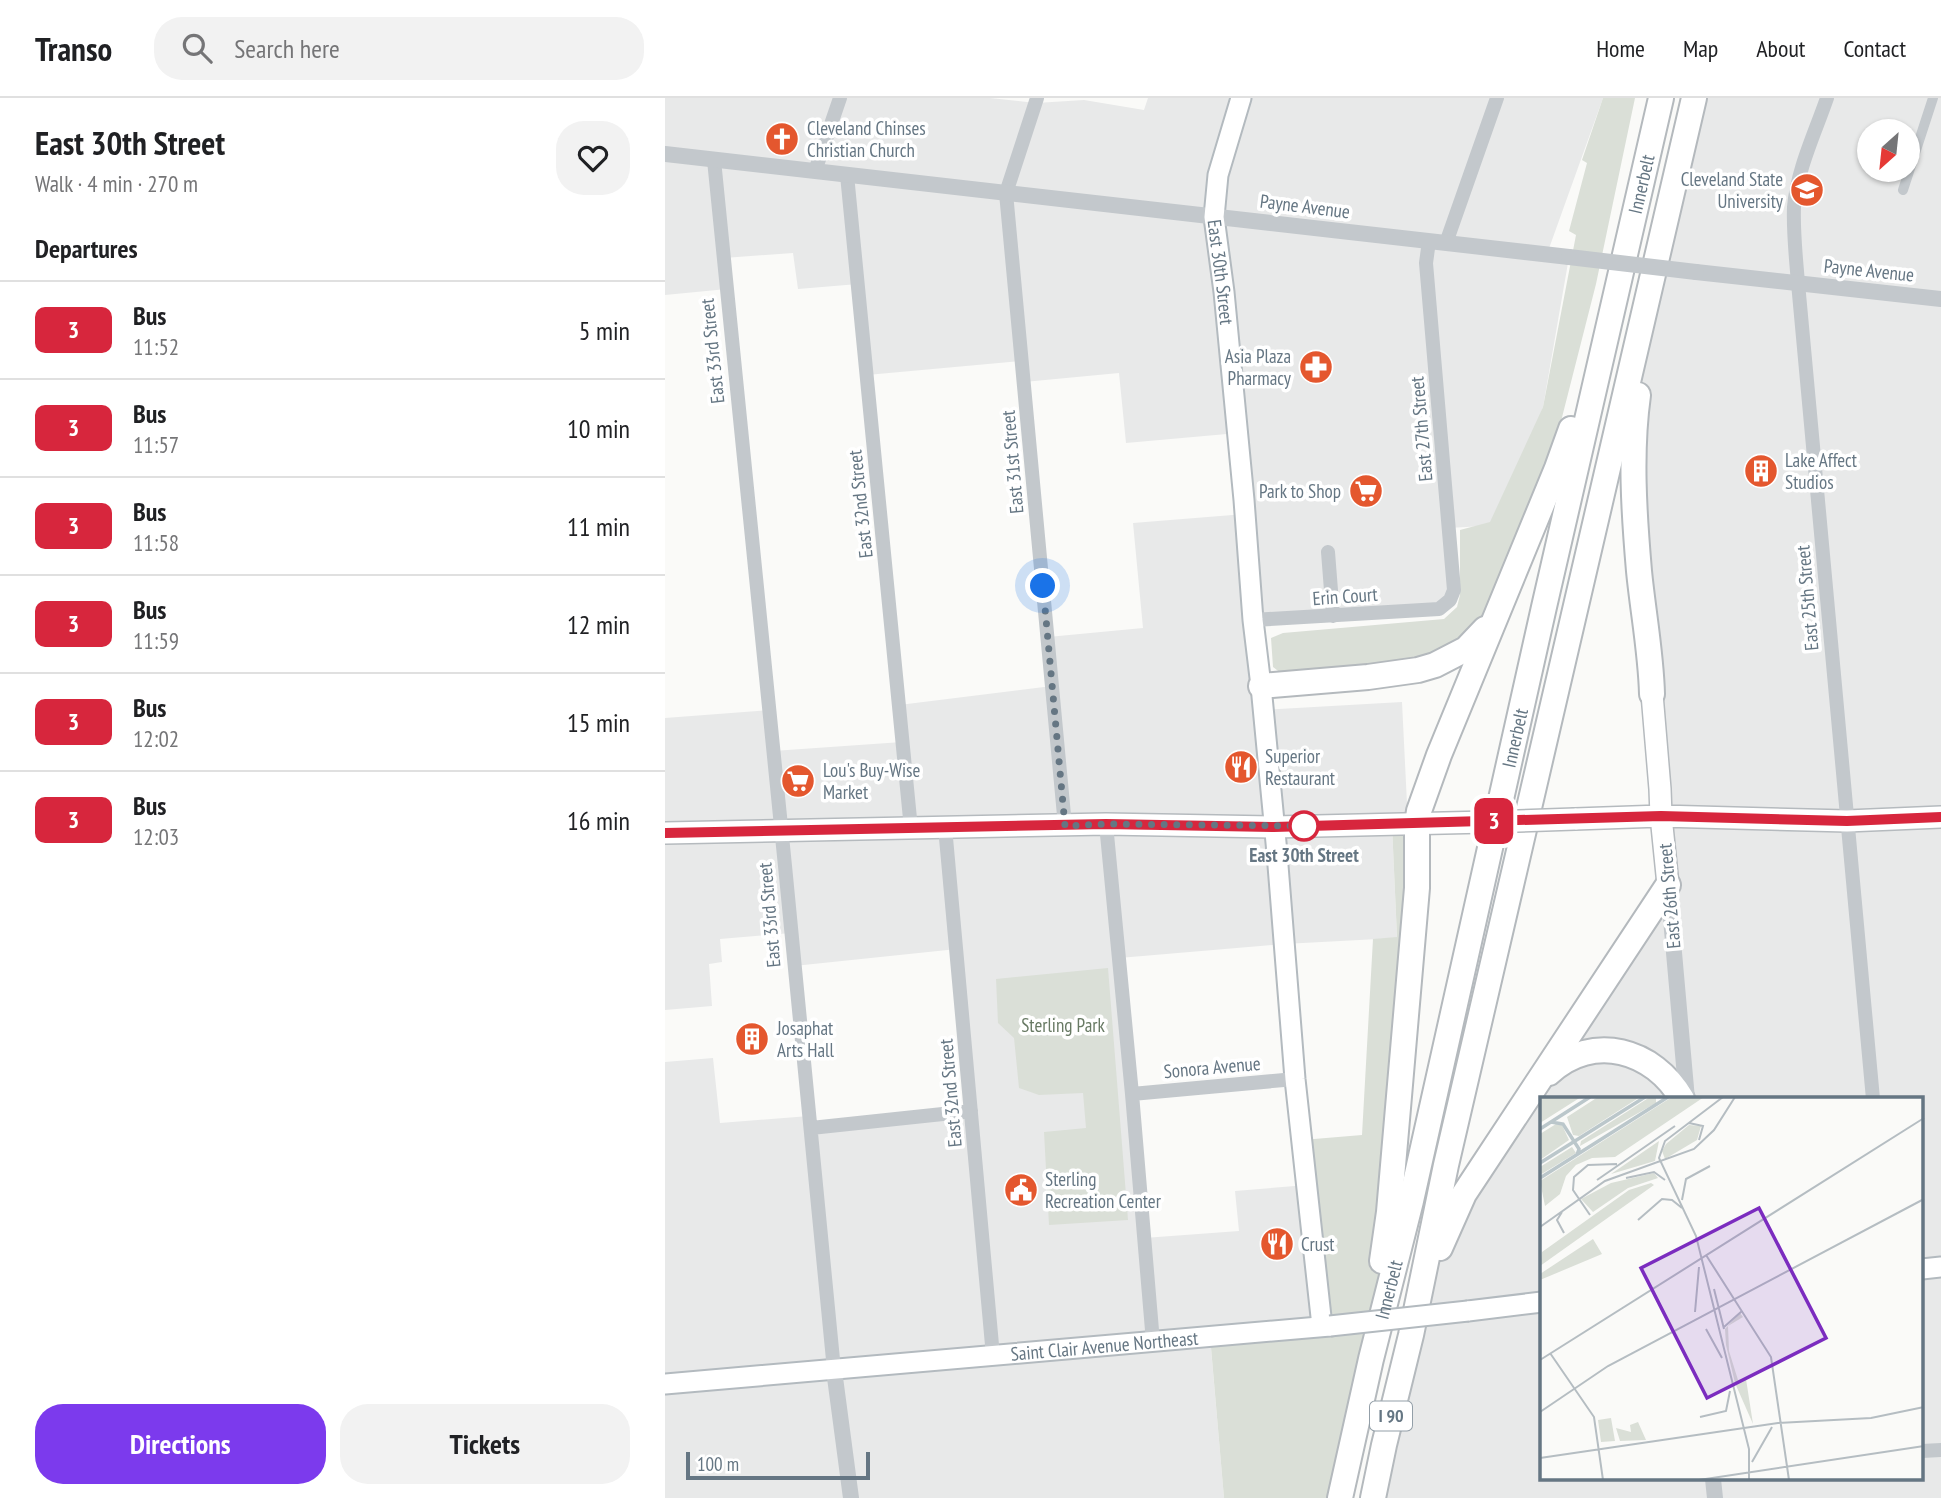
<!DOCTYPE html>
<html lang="en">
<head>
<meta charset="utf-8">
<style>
	:root { --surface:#fff; --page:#f2f2f2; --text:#202124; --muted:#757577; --line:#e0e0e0; --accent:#7c3aed }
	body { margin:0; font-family:"PT Sans Narrow",sans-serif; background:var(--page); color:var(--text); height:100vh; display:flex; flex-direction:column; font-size:26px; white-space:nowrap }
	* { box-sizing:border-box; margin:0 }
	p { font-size:23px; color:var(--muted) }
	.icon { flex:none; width:38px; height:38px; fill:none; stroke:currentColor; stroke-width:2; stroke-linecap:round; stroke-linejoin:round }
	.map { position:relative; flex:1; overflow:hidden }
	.panel { display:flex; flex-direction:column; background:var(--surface); width:665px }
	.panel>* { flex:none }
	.badge { padding:0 14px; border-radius:10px; font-size:24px; line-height:46px }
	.needle { width:46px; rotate:207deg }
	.fabs { position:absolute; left:1192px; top:21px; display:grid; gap:14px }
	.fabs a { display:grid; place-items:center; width:63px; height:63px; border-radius:50%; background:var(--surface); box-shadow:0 2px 5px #0004; font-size:35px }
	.scale { position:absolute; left:21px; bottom:18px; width:184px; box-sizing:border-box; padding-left:7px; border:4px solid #657683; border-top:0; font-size:19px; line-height:24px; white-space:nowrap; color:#657683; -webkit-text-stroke:5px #fff; paint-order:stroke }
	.you { position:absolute; width:35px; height:35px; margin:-18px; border:5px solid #fff; border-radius:50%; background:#1a73e8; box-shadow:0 0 0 10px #1a73e833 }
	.map>.badge { position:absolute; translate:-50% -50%; box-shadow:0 0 0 4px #fff }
	h2 { padding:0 35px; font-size:26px; line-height:63px }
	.round { display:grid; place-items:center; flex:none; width:74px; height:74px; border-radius:28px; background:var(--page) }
	.overview { display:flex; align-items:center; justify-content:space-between; height:119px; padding:0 35px }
	h1 { font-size:33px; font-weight:800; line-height:52px }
	.action { display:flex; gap:14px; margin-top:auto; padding:14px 35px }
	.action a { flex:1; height:80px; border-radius:28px; background:var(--accent); color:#fff; font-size:28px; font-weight:800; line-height:80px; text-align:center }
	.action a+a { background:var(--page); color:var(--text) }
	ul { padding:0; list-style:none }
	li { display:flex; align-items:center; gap:21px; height:98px; padding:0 35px; border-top:2px solid var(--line) }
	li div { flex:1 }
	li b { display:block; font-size:26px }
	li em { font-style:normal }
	li .badge { min-width:77px; font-weight:700; text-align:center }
	header { display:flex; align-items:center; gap:42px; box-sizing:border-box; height:98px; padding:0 35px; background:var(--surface); border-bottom:2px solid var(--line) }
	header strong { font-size:33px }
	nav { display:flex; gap:38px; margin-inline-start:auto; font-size:24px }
	.search { width:490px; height:63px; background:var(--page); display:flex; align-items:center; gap:18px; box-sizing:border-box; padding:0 24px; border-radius:28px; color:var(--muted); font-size:26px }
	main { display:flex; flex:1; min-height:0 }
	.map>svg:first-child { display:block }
	.built { fill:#e8e9e9; fill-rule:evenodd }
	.green { fill:#dadfd7 }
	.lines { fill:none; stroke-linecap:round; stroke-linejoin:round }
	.secondary-casing { stroke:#b3babf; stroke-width:23 }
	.primary-casing { stroke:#b5babe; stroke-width:24 }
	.motorway-casing { stroke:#b4b9bd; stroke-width:28 }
	.pedestrian { stroke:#c3c8cc; stroke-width:10 }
	.minor { stroke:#c3c8cc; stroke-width:14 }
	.tertiary { stroke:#c3c8cc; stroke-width:16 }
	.secondary { stroke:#fff; stroke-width:19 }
	.primary { stroke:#fff; stroke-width:21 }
	.motorway { stroke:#fff; stroke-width:24 }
	.secondary-bridge-casing { stroke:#b3babf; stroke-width:23; stroke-linecap:butt }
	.primary-bridge-casing { stroke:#b5babe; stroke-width:24; stroke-linecap:butt }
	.tertiary-bridge { stroke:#c3c8cc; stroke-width:16 }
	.secondary-bridge { stroke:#fff; stroke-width:19 }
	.primary-bridge { stroke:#fff; stroke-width:21 }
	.line-casing { stroke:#fff; stroke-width:16 }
	.line { stroke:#d7263d; stroke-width:10 }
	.walk { stroke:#657683; stroke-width:7; stroke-dasharray:0 12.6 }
	.stop-dot { fill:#fff; stroke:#d7263d; stroke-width:3.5 }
	.labels { text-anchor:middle; stroke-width:7; stroke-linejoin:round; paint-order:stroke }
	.shield { fill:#fff; stroke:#939fa8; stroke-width:2 }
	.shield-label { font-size:18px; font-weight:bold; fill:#657683 }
	.poi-label { font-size:19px; fill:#657683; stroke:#fff; text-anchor:start }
	.street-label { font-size:19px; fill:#657683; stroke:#fff }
	.stop-label { font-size:19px; font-weight:bold; fill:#657683; stroke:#fff }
	.park-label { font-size:19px; fill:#687a64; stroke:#fff }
	.inset-river { fill:none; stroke:#bbc7cb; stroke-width:3.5 }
	.inset-road { fill:none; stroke:#b5bdc2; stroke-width:2 }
	.view { fill:#7b2cbf; fill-opacity:0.15; stroke:#7b2cbf; stroke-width:3.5 }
	.inset-edge { fill:none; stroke:#657683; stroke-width:3.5 }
</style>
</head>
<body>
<header>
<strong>Transo</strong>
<div class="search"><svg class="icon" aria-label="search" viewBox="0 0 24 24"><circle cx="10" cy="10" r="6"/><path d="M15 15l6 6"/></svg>Search here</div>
<nav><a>Home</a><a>Map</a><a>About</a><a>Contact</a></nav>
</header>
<main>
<section class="panel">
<div class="overview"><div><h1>East 30th Street</h1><p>Walk · 4 min · 270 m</p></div><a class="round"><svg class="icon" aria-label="heart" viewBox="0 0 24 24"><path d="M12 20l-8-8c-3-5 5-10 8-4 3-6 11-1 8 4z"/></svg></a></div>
<h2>Departures</h2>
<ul>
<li><span class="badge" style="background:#d7263d;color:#fff">3</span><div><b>Bus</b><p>11:52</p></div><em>5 min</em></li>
<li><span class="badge" style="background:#d7263d;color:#fff">3</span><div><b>Bus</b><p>11:57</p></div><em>10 min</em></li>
<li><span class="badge" style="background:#d7263d;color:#fff">3</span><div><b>Bus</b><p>11:58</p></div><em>11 min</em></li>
<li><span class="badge" style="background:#d7263d;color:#fff">3</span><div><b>Bus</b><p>11:59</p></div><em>12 min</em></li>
<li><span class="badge" style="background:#d7263d;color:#fff">3</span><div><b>Bus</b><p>12:02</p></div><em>15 min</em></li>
<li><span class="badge" style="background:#d7263d;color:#fff">3</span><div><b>Bus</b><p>12:03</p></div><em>16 min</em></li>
</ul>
<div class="action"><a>Directions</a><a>Tickets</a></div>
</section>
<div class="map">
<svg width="1276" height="1400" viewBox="0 0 1276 1400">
	<rect width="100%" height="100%" fill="#fafaf8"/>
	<path class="built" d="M0,0H325L371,5L419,2L479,12L483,0H938L882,156L904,159L878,309L835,427L784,430L789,492L774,511L589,522L598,612L737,604L743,726L727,727L732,840L619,846L454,860L479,1140L574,1133L570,1093L642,1087L657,1228L545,1239L559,1400H0V964L48,960L55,1025L144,1018L146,1029L305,1013L292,851L129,868L126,835L55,841L57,864L44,866L47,908L0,912V620L104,612L108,653L237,644L234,607L387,588L383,539L478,530L468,425L580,416L573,335L461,345L454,275L359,284L356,263L202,277L193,186L133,191L128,155L59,160L62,191L0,197Z
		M1029,0H1276V1400H708L774,1152L1003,787L971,311L981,237ZM1204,33H1242V72H1204ZM877,1001H1257V1381H877Z"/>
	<path class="green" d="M938,0H970L931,186L892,339L822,512L807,532L785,548L751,562L653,572L621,579L608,569L606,540L618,535L779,521L792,509L795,497V432L825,424L878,309L911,137L904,133L922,65L917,62Z
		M752,726L724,1114L706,1261L675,1400H559L545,1238L657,1228L637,1042L697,1037L708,841L732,839L727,727Z
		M443,870L463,1122L384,1127L379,1034L421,1030L418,995L374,997L354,990L349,940L333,925L331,881Z"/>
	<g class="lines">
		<g class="secondary-casing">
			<g id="secondary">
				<path id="s1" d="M576,0L553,77L549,119L559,194L579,402L588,522L596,588L612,755L630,981L657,1228"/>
				<path d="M1257,1171L1276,1169"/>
				<path d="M803,1213L877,1204"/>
				<path id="s2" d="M0,1286L665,1228"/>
			</g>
		</g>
		<g class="primary-casing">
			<path id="primary" d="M987,596L995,691L996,718L1003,787
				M910,721L996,718L1182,723L1276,719
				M0,735L441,726L609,729L822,724"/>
		</g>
		<g class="motorway-casing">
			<g id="motorway">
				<path d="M973,297C965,354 969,415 974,473C978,514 986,555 987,596"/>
				<path d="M596,588L703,579L753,572L770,567L801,551L820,531"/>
				<path d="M884,975C928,934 989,952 1017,1001"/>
				<path d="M775,1150L799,1096L1003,787"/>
				<path d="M717,1163L724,1114L752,790V726L754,713L774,657L892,370L906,331"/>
				<path id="s3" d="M675,1400L706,1261L746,1103L879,509L996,0"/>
				<path d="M708,1400L719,1347L746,1237L781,1067L1029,0"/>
			</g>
		</g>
		<path class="pedestrian" d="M1238,92L1268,0"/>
		<path class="minor" d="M372,0L341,95L400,728
			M1162,0C1150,35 1132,72 1129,109C1128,134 1131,160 1133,185L1208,1001
			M49,62L120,768L169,1272
			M150,73L175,0
			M182,77L246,731
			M781,145L832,0
			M663,454L668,518
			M588,522L774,511L785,502L789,492L761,165L764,143
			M441,726L467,996L488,1244
			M280,729L328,1258
			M467,996L630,981
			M146,1030L306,1013
			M1257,1353L1276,1352"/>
		<path class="tertiary" d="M0,56L904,159
			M1031,174L1276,201
			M1003,787L1022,1001
			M169,1272L186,1400
			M1048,1381L1050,1400"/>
		<use href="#secondary" class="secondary"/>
		<use href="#primary" class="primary"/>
		<use href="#motorway" class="motorway"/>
		<g class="secondary-bridge-casing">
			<path id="secondary-bridge" d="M665,1228L803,1213"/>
		</g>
		<g class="primary-bridge-casing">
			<path id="primary-bridge" d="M822,724L910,721"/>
		</g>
		<path class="tertiary-bridge" d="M904,159L1031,174"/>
		<use href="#secondary-bridge" class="secondary-bridge"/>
		<use href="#primary-bridge" class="primary-bridge"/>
	</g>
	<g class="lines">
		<g class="line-casing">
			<path id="line" d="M0,735L441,726L609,729L996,718L1182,723L1276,719"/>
		</g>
		<use href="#line" class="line"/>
		<path class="walk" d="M378,488L400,728L441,726L646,728H639"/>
	</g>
	<defs>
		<g id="church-disc" transform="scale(1.75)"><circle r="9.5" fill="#e4572e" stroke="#fff"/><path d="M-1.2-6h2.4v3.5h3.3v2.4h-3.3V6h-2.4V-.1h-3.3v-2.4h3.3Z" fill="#fff"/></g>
		<g id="university-disc" transform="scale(1.75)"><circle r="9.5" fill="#e4572e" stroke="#fff"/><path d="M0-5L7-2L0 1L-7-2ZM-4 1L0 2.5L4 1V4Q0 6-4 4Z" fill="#fff"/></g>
		<g id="pharmacy-disc" transform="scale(1.75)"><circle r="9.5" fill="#e4572e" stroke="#fff"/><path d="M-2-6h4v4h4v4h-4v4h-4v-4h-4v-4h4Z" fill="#fff"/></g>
		<g id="building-disc" transform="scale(1.75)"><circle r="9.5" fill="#e4572e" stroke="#fff"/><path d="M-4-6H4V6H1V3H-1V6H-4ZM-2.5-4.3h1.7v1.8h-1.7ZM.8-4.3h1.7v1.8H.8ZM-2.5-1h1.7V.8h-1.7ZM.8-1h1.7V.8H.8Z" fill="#fff"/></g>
		<g id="supermarket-disc" transform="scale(1.75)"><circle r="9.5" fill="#e4572e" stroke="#fff"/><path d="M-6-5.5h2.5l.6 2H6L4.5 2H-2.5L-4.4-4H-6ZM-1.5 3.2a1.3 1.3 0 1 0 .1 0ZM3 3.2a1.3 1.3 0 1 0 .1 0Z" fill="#fff"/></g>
		<g id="restaurant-disc" transform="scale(1.75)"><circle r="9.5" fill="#e4572e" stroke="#fff"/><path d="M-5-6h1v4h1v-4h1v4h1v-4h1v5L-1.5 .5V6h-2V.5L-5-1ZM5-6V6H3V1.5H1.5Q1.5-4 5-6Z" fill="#fff"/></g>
		<g id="civic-disc" transform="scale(1.75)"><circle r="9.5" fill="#e4572e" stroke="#fff"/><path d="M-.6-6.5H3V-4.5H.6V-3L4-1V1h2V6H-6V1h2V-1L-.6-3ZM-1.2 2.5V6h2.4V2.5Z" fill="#fff"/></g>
	</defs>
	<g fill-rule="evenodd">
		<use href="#church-disc" x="117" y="41"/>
		<use href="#university-disc" x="1142" y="92"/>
		<use href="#pharmacy-disc" x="651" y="269"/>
		<use href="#building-disc" x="1096" y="373"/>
		<use href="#supermarket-disc" x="701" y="393"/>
		<use href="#restaurant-disc" x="576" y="669"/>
		<use href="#supermarket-disc" x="133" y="683"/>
		<use href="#building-disc" x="87" y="941"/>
		<use href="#civic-disc" x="356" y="1092"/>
		<use href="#restaurant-disc" x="612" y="1146"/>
	</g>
	<circle class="stop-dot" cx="639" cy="728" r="14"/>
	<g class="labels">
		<rect class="shield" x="705" y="1303.5" width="42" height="29" rx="5"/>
		<g class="shield-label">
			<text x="726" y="1324">I 90</text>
		</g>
		<g class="poi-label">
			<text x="142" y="37">Cleveland Chinses<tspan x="142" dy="22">Christian Church</tspan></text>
			<text x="1118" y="88" text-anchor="end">Cleveland State<tspan x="1118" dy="22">University</tspan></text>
			<text x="626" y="265" text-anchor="end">Asia Plaza<tspan x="626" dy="22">Pharmacy</tspan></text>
			<text x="1120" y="369">Lake Affect<tspan x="1120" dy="22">Studios</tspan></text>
			<text x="676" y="400" text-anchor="end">Park to Shop</text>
			<text x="600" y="665">Superior<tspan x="600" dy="22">Restaurant</tspan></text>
			<text x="158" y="679">Lou's Buy-Wise<tspan x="158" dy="22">Market</tspan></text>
			<text x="112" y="937">Josaphat<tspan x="112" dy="22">Arts Hall</tspan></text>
			<text x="380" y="1088">Sterling<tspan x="380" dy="22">Recreation Center</tspan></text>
			<text x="636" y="1153">Crust</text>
		</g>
		<g class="street-label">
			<text dy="7" stroke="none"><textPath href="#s3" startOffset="1348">Innerbelt</textPath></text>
			<text transform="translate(640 108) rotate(7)" y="7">Payne Avenue</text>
			<text transform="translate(1204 172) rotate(6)" y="7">Payne Avenue</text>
			<text dy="7" stroke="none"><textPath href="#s1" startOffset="178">East 30th Street</textPath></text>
			<text transform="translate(47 253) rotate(-96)" y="7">East 33rd Street</text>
			<text transform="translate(756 331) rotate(-95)" y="7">East 27th Street</text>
			<text transform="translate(347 364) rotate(-95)" y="7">East 31st Street</text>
			<text transform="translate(195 406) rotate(-96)" y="7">East 32nd Street</text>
			<text transform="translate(680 498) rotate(-4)" y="7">Erin Court</text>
			<text transform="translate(1142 500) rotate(-95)" y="7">East 25th Street</text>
			<text dy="7" stroke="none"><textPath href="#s3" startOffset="780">Innerbelt</textPath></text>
			<text transform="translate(1004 798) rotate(-95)" y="7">East 26th Street</text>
			<text transform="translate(104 817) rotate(-95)" y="7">East 33rd Street</text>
			<text transform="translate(547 969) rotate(-5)" y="7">Sonora Avenue</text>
			<text transform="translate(285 995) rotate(-95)" y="7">East 32nd Street</text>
			<text dy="7" stroke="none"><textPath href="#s3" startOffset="214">Innerbelt</textPath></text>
			<text dy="7" stroke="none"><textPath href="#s2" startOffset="441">Saint Clair Avenue Northeast</textPath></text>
		</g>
		<g class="stop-label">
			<text x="639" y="764">East 30th Street</text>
		</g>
		<g class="park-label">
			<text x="398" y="934">Sterling Park</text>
		</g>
	</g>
	<g transform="translate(875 999)">
		<rect width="383" height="383" fill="#fafaf8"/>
		<path d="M0,0H41L0,26ZM58,0H100L39,39L33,38L27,20ZM110,0L116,1V6L40,49L41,44ZM132,0H164L75,60L52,61L36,68L26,79L20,97L5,109L0,84ZM16,27L22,28L29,43L0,63V37ZM149,28L161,29L157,43L125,62L122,54L126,47ZM119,44L115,64L71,77ZM32,50L36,56L0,78V70ZM114,76L118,81L88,91L53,115L41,102L71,86ZM111,86L114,88L0,169L2,155L89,93ZM53,142L62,157L0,183V177ZM200,216L203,220L188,229L189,254L198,283L206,282L213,327L195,286L186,248L185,232ZM71,321L75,344L61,345L58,323ZM98,325L106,343L80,344L76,331L91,335L90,328Z" fill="#dadfd7"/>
		<path class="inset-river" d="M11,25L23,27L39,52L37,58M0,32L50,0M0,66L105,0M0,81L128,0"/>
		<path class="inset-road" d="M183,0L125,44L119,61L156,139L209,352V383M149,26L163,29L159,43M86,81L114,75L125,83M57,83L135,29M142,103L146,82L170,69M22,115L17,123L24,136M50,118L33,93L34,80L48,68L77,67M98,123L122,102L132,103L142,111M0,130L65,84L154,52L174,33L195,0M166,158L231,260L249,383M174,192L184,232M155,215L159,170M184,230L202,214M166,232L182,261M10,256L54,320L63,383M0,263L384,21M0,315L68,269L384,102M160,320L186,314L190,294M0,361L238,326L331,321L384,310M212,365L232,330M159,383L384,349"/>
		<path class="view" d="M219,111L286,241L167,301L101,171Z"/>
		<rect width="383" height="383" class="inset-edge"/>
	</g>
</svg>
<div class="fabs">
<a><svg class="needle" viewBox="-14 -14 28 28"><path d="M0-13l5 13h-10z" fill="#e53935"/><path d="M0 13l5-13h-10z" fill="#757577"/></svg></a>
</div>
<div class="scale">100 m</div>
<div class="you" style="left:378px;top:488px"></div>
<b class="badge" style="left:829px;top:723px;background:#d7263d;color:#fff">3</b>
</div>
</main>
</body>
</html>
